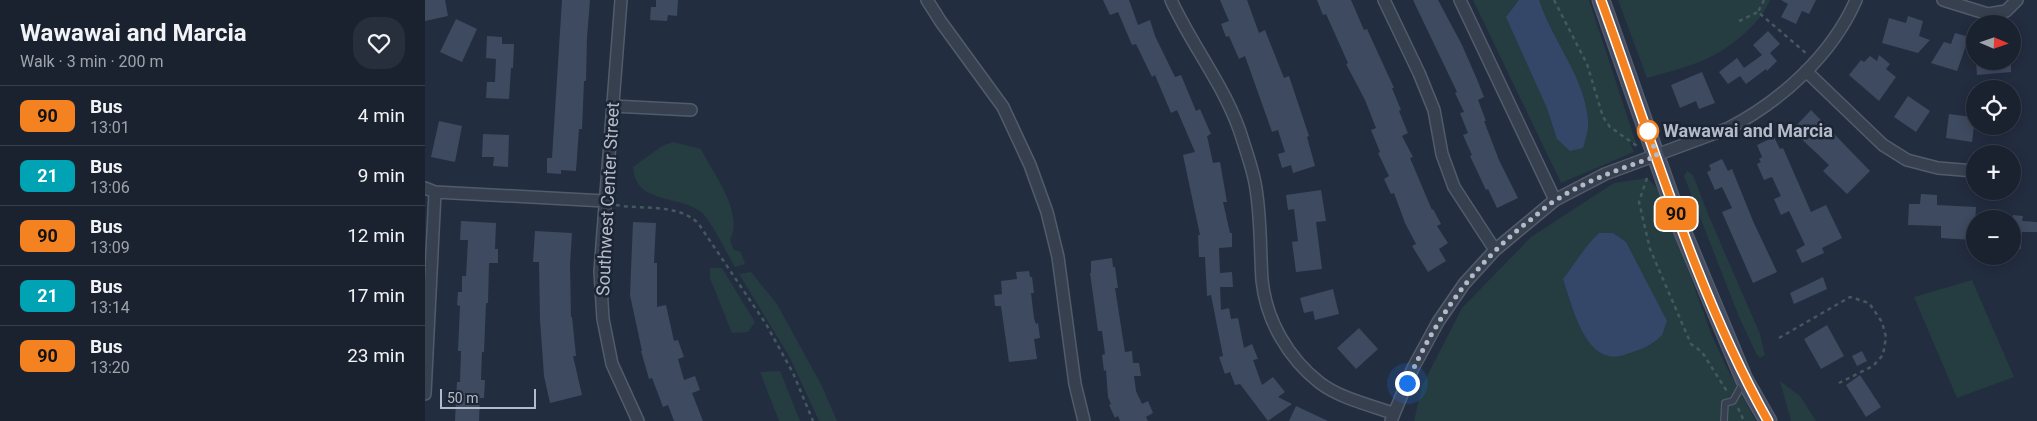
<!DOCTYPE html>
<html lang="en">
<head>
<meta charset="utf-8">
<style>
	:root { --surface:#1a2230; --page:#272f3c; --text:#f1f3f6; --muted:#9fa4ab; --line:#383f4c }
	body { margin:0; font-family:Roboto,sans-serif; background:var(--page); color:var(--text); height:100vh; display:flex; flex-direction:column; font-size:19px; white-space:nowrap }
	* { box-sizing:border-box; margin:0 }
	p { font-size:16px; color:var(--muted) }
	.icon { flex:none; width:28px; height:28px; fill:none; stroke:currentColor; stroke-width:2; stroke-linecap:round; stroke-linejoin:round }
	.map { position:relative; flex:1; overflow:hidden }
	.details { display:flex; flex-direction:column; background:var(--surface); width:425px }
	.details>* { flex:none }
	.badge { padding:0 10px; border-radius:8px; font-size:18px; line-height:32px }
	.needle { width:32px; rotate:92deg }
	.tools { position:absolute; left:1541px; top:15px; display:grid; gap:10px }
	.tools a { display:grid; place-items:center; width:55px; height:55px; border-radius:50%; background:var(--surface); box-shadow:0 2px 12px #0003,0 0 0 1px var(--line); font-size:25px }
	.scale { position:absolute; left:15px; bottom:12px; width:96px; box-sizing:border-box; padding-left:5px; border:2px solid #b3bbca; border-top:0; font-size:14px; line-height:18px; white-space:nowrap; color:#b3bbca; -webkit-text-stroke:4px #1c2534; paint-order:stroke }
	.you { position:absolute; width:25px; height:25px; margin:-12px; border:4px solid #fff; border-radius:50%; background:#1a73e8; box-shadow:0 0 0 8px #1a73e833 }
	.map>.badge { position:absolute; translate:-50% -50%; box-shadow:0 0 0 2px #fff }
	.round { display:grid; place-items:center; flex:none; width:52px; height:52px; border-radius:20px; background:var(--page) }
	.headline { display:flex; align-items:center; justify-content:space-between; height:85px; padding:0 20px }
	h1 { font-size:24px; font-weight:700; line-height:38px }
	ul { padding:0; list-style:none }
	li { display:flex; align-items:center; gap:15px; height:60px; padding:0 20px; border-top:1px solid var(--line) }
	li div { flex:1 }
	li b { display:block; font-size:19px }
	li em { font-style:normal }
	li .badge { min-width:55px; font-weight:700; text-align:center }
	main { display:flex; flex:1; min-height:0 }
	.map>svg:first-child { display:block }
	.green { fill:#253c41 }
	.water { fill:#354768 }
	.building { fill:#3e4a60 }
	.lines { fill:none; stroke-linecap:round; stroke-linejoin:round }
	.service-casing { stroke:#525b6a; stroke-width:8 }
	.minor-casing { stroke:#525b6a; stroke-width:14 }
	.secondary-casing { stroke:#525b6a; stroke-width:19 }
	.path { stroke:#43595e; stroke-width:2.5; stroke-dasharray:4 4; stroke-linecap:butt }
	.service { stroke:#37404f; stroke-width:5.5 }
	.minor { stroke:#37404f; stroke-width:11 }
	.secondary { stroke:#454e63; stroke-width:16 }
	.line-casing { stroke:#fff; stroke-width:11 }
	.line { stroke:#f58220; stroke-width:8 }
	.walk { stroke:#b3bbca; stroke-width:5; stroke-dasharray:0 9 }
	.stop-dot { fill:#fff; stroke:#f58220; stroke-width:2.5 }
	.labels { text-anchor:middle; stroke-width:5; stroke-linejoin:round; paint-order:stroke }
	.stop-label { font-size:18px; font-weight:bold; fill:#b3bbca; stroke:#1c2534; text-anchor:start }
	.street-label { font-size:18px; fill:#b3bbca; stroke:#1c2534 }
</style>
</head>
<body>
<main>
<section class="details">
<div class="headline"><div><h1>Wawawai and Marcia</h1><p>Walk · 3 min · 200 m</p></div><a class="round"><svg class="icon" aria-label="heart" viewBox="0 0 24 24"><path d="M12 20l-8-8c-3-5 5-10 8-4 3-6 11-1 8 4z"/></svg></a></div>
<ul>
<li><span class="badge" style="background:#f58220;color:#111">90</span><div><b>Bus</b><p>13:01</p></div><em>4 min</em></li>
<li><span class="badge" style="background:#00a3b4;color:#fff">21</span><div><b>Bus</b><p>13:06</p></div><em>9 min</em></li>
<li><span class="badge" style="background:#f58220;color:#111">90</span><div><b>Bus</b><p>13:09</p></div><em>12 min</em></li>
<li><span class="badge" style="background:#00a3b4;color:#fff">21</span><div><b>Bus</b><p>13:14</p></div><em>17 min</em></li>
<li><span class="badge" style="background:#f58220;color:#111">90</span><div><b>Bus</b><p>13:20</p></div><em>23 min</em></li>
</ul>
</section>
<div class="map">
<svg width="1612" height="421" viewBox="0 0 1612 421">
	<rect width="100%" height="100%" fill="#232d40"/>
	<path class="green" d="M1048,0H1164L1212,146L1204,141L1209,152L1136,183Z
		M1193,0H1345C1335,25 1300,53 1274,62C1257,69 1239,73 1222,78Z
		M248,142L276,149C289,175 319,212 305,240L309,250L316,252L320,264L310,267C302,254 285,218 275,211C252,195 210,204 208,167L237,146Z
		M1262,171L1268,175L1283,214L1335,334L1340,355L1335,358L1331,353L1314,317L1259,176Z
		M1222,178L1234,190L1287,336L1304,372L1331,421H989L997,386L1037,308L1106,237L1189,183Z
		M285,268H297L330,322L323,332L307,333L285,278Z
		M326,272L352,304L397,386L412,421H394L364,356L314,274Z
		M1547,280L1589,377L1532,398L1489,297Z
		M355,371L375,421H354L335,372Z
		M1355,381L1375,396L1391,421H1366Z"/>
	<path class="water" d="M1094,0H1114C1127,41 1160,77 1163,121C1164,130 1160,140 1158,148L1145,151L1132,139L1122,108L1081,17Z
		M1174,233H1188L1201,242L1242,321C1240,325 1239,332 1237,335C1231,342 1218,349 1210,351C1202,354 1193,358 1184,356C1157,351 1146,302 1138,279C1150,264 1160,246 1174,233Z"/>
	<path class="building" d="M0,0H20L23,16L0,21Z
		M137,0H165L162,38L161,81H159L157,129H154L151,171L136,170V174L122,173V158H127Z
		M231,0H253L252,16L243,15L242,21L225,20L226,7H231Z
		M678,0H704L713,25L725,20L730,36L750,77L756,75L771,111L775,109L786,134L782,136L788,163L795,162L802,202H798L805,233H807V247L794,248L795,273L807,272L808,287H795L796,310L804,308L806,319L813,318L819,348L827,344L833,359L828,360L837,385L848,377L860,392L853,397L867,404L843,421L815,384L810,385L805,372L800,374L794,357L798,356L786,295L782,296L780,257H774L773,235H775L758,155L770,152L752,110L746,113L730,75L727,77L711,44L707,45L693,12L685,15Z
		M795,0H822L834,33L840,30L859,78L864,76L884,136L882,137L890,166L868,173L866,165L857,168L853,154L860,152L853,130L847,132L820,56L814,59L804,36L801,37L796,24L804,21Z
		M892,0H926L939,30L942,29L969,88H967L976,110L974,111L983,133L977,136L988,157L985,158L1007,210L1008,209L1016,224L1012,226L1023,243L1014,249L1021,261L1003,272L987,246L991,244L980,223L969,193L966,194L959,179L964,176L953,153L955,152L946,130L951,128L940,100L921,64L923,63L901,14L898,15Z
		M988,0H1013L1037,45L1051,77L1059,97L1053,100L1061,121H1059L1074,160L1093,198L1072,208L1063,189L1061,190L1045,156L1047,155L1038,135L1043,133L1035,113L1039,112L1030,93L1032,92Z
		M1356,0H1391L1384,14L1377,11L1371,24L1356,17L1363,4Z
		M1483,16L1498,21L1494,36L1505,40L1493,53L1457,43L1464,18L1481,23Z
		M31,19L52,29L37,62L15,52Z
		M1343,31L1355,44L1345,53L1352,61L1342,71L1341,69L1321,84L1315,76L1303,84L1294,72L1312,58L1319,68L1337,55L1328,45Z
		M1530,33L1544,37L1532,71L1506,63L1519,42L1526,44Z
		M62,36L77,37V44H89L88,68H86L84,99L61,98L62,82H70L71,59L61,58Z
		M1454,55L1465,64L1461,69L1471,77L1454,101L1424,75L1436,60L1439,62L1445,56L1452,61Z
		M1551,61H1586V72L1552,75Z
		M1277,72L1290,103L1274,109L1271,101L1255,108L1246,85Z
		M1483,96L1505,111L1491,132L1469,117Z
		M1386,110L1445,171L1422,194L1398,171L1404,165L1367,130Z
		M1524,114L1547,117L1546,126H1549L1547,142L1521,138Z
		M14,121L37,126L30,162L6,157Z
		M58,134L84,135L83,167L68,166L69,157H57Z
		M1349,137L1355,149L1358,148L1386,212L1401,205L1417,238L1397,248L1399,253L1377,263L1371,250L1380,245L1364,211L1356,215L1349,199L1356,196L1347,177L1339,180L1332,164L1336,162L1334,159L1337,157L1332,145Z
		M1297,159L1303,171L1307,169L1328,221L1352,272L1328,283L1297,212L1307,208L1297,187L1290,190L1282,172L1286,170L1284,165Z
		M896,190L901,221L891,222L897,269L871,272L867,242L873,241L869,209L863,210L861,195Z
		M1496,194L1512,195V205L1551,207L1549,240L1516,238V226L1483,225L1484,204H1495Z
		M1588,215L1598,216L1597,221L1612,222V232H1597L1596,249H1588Z
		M36,221L71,223L70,249H73V263H64L63,303H61L59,352H57L56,380H60L59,398H55L54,421H30L32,382H35L36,351H33L35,306L32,305L33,292H37V276H41L43,240H35Z
		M208,222L231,223L229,263H232V307L241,305L249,341L253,340L259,357L253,359L259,380L270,376L275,390L267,393L278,421H249L243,405L238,407L227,378L224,379L216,351H217L205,295Z
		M110,231L147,233L145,264L146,317H147L151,356H148L157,395L125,403L119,376L115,320L114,262H108Z
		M687,258L688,267H690L693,288H690L700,352L707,351L708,363H714L716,376H709L711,391L717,404L723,401L728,413L721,417L723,421H695L693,416L690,418L684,405L686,404L683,397L681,370L679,371L677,355L680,354L677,331H673L665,273H666V261Z
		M604,271L605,277H607L609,293H606L609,318L611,324L613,323L615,338L609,339L612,359L584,362L576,306H570L569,295L577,294L576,281L592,279L591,272Z
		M1398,277L1402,289L1369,304L1365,293Z
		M908,289L914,314L890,320L888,311L879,313L875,298Z
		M1402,325L1419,356L1396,369L1379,339Z
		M934,328L953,349L931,369L912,348Z
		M1437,351L1442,361L1432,366L1427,356Z
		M1435,375L1456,407L1441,417L1421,385Z
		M871,406L903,421H864Z"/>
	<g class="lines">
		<g class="service-casing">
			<path id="service" d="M1299,421L1300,403L1308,401L1318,383"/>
		</g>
		<g class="minor-casing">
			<path id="minor" d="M196,0L175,271L178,319L187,364L213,421
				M502,0L516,22L578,107L605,165L622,212L633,257L650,384L659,421
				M746,0C768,48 803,90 818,141C823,157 829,173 831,189C836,219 835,249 837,280C841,320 863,358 895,383C915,398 944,405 968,413
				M959,0L994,73L1009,110L1017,154L1029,187L1070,250
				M1035,0L1130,200
				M1518,0L1563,14L1581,11L1592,0
				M1381,71L1458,145L1482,160L1513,168L1550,171
				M188,106L266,110
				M0,188L10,192L180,201
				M0,394L10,192
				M966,421L988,368L1013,322L1039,284L1070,250L1130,200L1180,174L1304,128C1356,101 1407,55 1431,0"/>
		</g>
		<g class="secondary-casing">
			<path id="secondary" d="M1176,0L1257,230L1319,379L1343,421"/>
		</g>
		<path class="path" d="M1129,0L1162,64L1178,117L1185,127L1212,146
			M1339,0L1333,12L1382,54
			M1314,21L1333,12
			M1222,178L1214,202L1225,249L1266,344L1277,352L1303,393
			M191,205C218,210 252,203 273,223L341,324L368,373L388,421
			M1354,338L1425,297L1444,303L1457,322L1461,337L1458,355L1448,366L1414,383
			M1313,408L1319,421"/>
		<use href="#service" class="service"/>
		<use href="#minor" class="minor"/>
		<use href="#secondary" class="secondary"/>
	</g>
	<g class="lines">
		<g class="line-casing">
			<path id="line" d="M1176,0C1227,140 1270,291 1343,421"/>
		</g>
		<use href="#line" class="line"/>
		<path class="walk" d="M982,383C1010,319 1049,264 1104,221C1113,214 1121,206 1131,200C1162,180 1197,168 1232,156L1221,125L1223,131"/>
	</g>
	<circle class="stop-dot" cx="1223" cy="131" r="10"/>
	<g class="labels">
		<g class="stop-label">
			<text x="1238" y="137">Wawawai and Marcia</text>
		</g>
		<g class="street-label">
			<text transform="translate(183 199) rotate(-87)" y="6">Southwest Center Street</text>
		</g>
	</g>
</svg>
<div class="tools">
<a><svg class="needle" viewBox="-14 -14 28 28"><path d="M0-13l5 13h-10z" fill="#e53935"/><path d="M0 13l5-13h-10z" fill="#9fa4ab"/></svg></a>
<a><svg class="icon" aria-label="locate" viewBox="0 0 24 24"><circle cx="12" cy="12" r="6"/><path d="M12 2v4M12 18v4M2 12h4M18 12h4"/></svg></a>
<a>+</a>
<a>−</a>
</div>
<div class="scale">50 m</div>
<div class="you" style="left:982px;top:383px"></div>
<b class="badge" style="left:1251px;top:214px;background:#f58220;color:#111">90</b>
</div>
</main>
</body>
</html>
